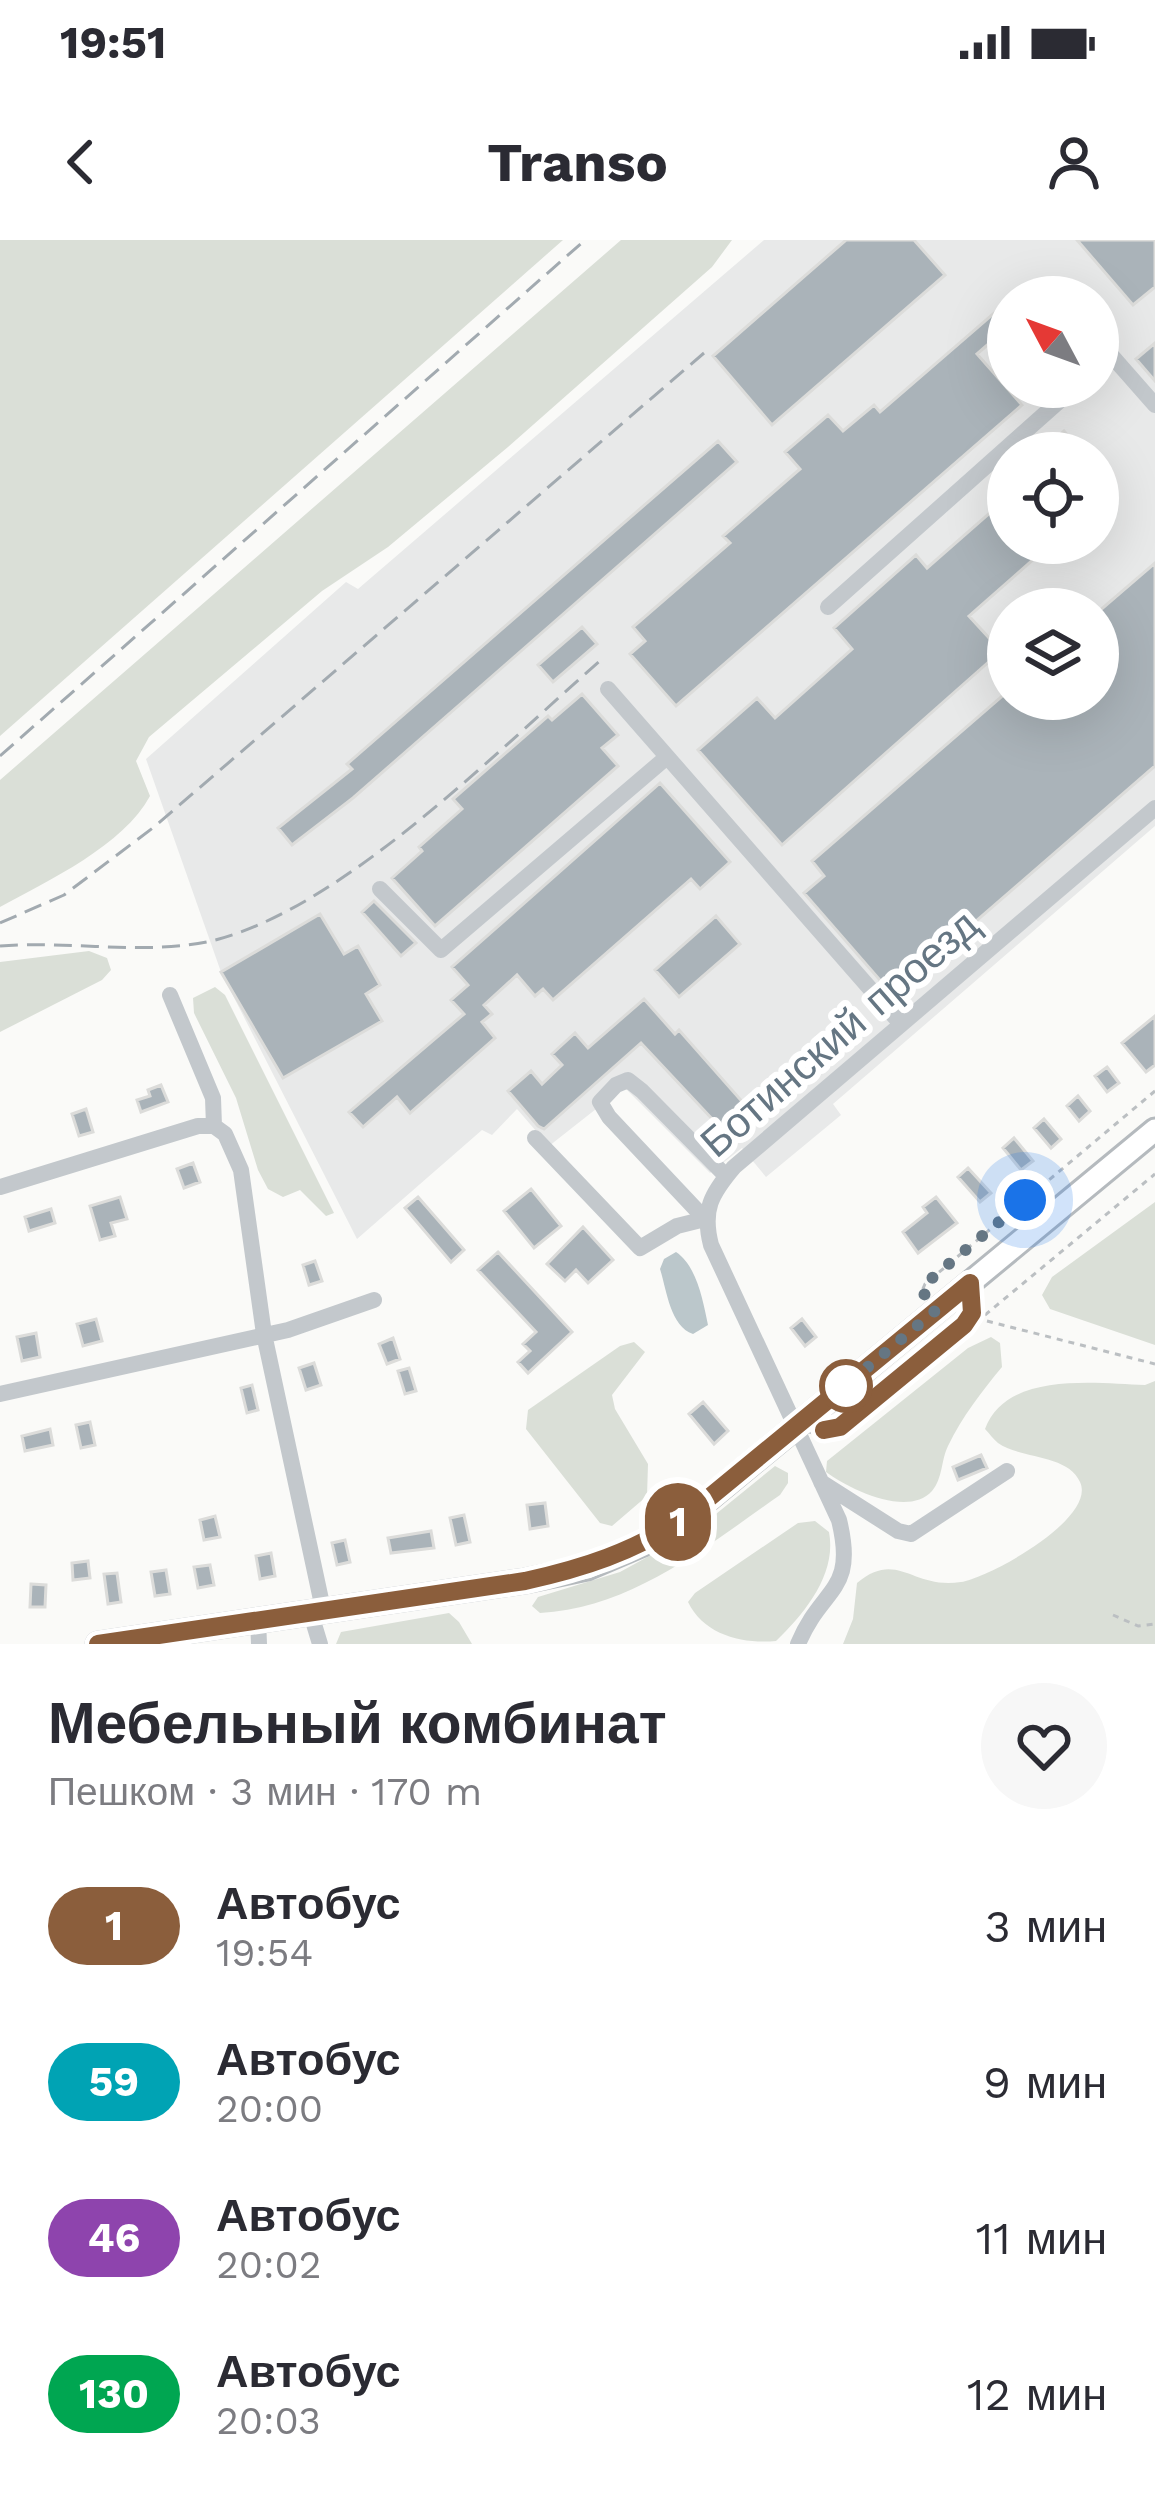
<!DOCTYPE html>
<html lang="ru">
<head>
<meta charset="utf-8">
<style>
	:root { --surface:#fff; --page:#f7f7f7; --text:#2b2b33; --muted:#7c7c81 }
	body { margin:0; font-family:"Work Sans",sans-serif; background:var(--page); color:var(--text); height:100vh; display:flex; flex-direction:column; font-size:45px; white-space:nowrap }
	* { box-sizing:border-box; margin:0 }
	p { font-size:39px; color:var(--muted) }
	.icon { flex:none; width:66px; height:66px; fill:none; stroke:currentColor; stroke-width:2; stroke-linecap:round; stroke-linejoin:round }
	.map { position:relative; height:1404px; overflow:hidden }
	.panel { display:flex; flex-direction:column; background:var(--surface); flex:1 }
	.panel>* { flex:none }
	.badge { padding:0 24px; border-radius:39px; font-size:42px; line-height:78px }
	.needle { width:78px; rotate:311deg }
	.controls { position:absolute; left:987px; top:36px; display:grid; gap:24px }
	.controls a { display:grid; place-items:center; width:132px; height:132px; border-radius:50%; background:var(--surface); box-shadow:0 12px 48px #0002; font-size:60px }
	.you { position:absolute; width:60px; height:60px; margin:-30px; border:9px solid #fff; border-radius:50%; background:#1a73e8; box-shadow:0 0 0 18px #1a73e833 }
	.map>.badge { position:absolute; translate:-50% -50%; box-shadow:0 0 0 6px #fff }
	.round { display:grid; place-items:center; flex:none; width:126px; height:126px; border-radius:63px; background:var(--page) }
	.overview { display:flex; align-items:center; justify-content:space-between; height:204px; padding:0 48px }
	h1 { font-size:57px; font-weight:700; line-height:90px }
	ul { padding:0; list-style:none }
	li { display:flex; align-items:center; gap:36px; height:156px; padding:0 48px }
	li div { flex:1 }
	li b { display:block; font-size:45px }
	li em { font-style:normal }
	li .badge { min-width:132px; font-weight:700; text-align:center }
	.status { display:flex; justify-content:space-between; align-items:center; height:84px; padding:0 60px; background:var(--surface); direction:ltr }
	.status svg { height:33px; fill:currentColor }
	header { display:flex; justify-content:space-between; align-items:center; height:156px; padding:0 48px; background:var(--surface); font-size:54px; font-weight:700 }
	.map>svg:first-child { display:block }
	.built { fill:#e8e9e9; fill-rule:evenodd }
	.green { fill:#dadfd7 }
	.water { fill:#bbc7cb }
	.building { fill:#aab3b9; stroke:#dcdcda; stroke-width:3 }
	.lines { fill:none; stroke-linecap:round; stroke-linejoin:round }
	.major-casing { stroke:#b5babe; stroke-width:27 }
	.path { stroke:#bbbfc2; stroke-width:3; stroke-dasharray:6 6; stroke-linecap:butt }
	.minor { stroke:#c3c8cc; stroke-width:16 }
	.major { stroke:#fff; stroke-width:21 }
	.rail { stroke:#a2aab0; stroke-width:3; stroke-dasharray:18 9; stroke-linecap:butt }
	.line-casing { stroke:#fff; stroke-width:27 }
	.line { stroke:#8b5e3c; stroke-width:18 }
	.walk { stroke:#657683; stroke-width:12; stroke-dasharray:0 21.6 }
	.stop-dot { fill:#fff; stroke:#8b5e3c; stroke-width:6 }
	.labels { text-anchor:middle; stroke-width:12; stroke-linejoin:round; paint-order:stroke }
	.street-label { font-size:42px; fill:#657683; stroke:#fff }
</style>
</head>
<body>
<div class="status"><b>19:51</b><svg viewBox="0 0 49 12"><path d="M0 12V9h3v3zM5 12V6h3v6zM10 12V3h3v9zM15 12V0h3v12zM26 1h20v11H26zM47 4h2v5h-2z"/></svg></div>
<header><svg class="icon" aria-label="back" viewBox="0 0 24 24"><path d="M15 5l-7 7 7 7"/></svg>Transo<svg class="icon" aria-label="person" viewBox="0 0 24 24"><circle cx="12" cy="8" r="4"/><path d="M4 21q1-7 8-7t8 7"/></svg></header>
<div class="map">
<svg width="1155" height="1404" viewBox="0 0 1155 1404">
	<rect width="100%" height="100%" fill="#fafaf8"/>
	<path class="built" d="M764,0H1155V586L833,864L841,875L766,937L742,908L710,933L624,847L549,906L517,869L492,895L482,890L357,999L221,732L146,519L346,342L358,349ZM1008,57H1098V147H1008ZM1008,213H1098V303H1008ZM1008,369H1098V459H1008Z"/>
	<path class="green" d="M0,0H563L0,496Z
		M621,0H732L712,27L508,207L388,307L322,351L149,497L136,521L150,556C124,605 48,641 0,667V540Z
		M89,711L107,718L111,730L102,740L0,792V722Z
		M215,747L225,755L334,973L326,976L300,950L283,957L268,949L258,930L236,858L194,773L193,758Z
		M1155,962V1105L1050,1069L1042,1055L1052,1037Z
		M991,1097L1000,1103L1002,1127C982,1151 962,1177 948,1206C941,1220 943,1238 932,1251C908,1278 849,1249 826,1232L827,1221L968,1108Z
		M634,1102L645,1112L612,1155L615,1169L648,1224L647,1256L612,1286L600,1283L526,1189L528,1170L620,1106Z
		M1155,1141V1404H843L853,1379L857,1343C898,1309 912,1350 961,1342C991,1337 1097,1278 1080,1242C1068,1214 1020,1219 998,1203C993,1199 990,1194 985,1189C1006,1131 1095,1143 1145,1145Z
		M775,1226L788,1233V1243L780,1255C707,1306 632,1368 540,1373L532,1366L538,1357L620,1332L695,1291Z
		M815,1281L829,1292C837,1334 805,1373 776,1401C742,1404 704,1395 688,1362L695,1353L798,1283Z
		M449,1373L459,1382L472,1404H336L341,1392Z"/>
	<path class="water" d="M676,1012C697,1026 703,1061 708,1085L693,1094C670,1086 667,1051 660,1029L664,1019Z"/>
	<path class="building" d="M846,0H914L945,35L772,185L713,116Z
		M1077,0H1155V47L1133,65Z
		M1008,61V87L977,114L1022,165L676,466L630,414L645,401L633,387L730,303L723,296L800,229L785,212L828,175L843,191L874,165L880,172Z
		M1155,103V141L1136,119Z
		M1064,191L1083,213H1040Z
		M718,201L737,222L353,558L292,605L278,588L352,529L347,524Z
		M1008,257V303H1052L969,376L1001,411L782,605L698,510L757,458L775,478L852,409L834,388L916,315L927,328Z
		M1155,323V526L892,754L804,653L824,636L812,621L1008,451V459H1098V372Z
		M582,387L597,404L553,442L538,425Z
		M582,454L618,495L602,508L618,526L435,686L392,638L422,611L419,607L462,569L453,559L548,476L552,480Z
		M660,543L730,622L700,649L691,639L553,760L543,749L535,756L517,735L484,765L492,774L482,782L495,798L410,873L397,857L363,887L349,872L464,774L451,760L468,745L452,727Z
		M374,661L416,703L401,716L362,672Z
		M320,674L344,714L358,706L380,745L366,754L382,781L283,838L221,732Z
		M716,676L740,704L679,757L655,730Z
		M644,759L675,794L679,790L754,875L729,897L641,803L544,889L538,886L508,851L531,831L542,844L562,825L552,814L575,793L588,808Z
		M1155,776V825L1146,832L1122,803Z
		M1107,827L1119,843L1107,852L1095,836Z
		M161,845L168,862L141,872L137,860L150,856L148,850Z
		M1078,856L1090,871L1079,881L1067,866Z
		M86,869L93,892L79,896L72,874Z
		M1044,879L1061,899L1051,908L1034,888Z
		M1014,898L1033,921L1021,930L1003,908Z
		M193,923L200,942L184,948L177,929Z
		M968,928L991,953L980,962L958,937Z
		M531,949L561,986L534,1008L504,971Z
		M120,957L127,979L111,983L115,996L100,1000L90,966Z
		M418,957L464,1010L451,1022L405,968Z
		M936,957L957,983L918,1013L903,992L927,973L923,967Z
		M51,969L55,983L29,991L25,977Z
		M583,987L613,1020L588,1043L576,1030L565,1041L547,1024Z
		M498,1012L572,1092L528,1133L518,1122L530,1111L523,1104L536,1092L478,1030Z
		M315,1021L322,1041L309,1045L303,1025Z
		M96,1079L102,1101L83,1106L77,1084Z
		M802,1079L816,1097L805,1106L791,1088Z
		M36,1093L40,1117L22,1121L17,1097Z
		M393,1098L400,1119L387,1124L379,1104Z
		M314,1123L321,1145L306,1150L299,1128Z
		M409,1128L416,1151L405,1154L398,1131Z
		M252,1145L258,1170L247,1173L241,1148Z
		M703,1162L728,1191L714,1204L689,1174Z
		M90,1182L95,1205L81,1208L76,1185Z
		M50,1189L53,1205L25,1211L22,1196Z
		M981,1215L987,1228L958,1240L953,1227Z
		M545,1263L548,1286L530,1289L527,1265Z
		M464,1275L470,1302L456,1305L450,1278Z
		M215,1276L220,1297L204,1300L200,1280Z
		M431,1291L434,1308L391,1313L388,1298Z
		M345,1300L350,1322L337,1325L332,1303Z
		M271,1313L275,1336L260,1339L256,1316Z
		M88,1321L90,1338L73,1340L72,1323Z
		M210,1325L214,1345L198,1348L194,1327Z
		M166,1330L170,1354L155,1356L151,1332Z
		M117,1333L121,1362L108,1364L104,1334Z
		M31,1344L46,1345L45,1367H30Z"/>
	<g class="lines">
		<g class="major-casing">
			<path id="major" d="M98,1404L525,1341L587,1328L643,1304L683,1280L1155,890"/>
		</g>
		<path class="path" d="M928,1059L922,1051L925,1044L1155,851
			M985,1075L1155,934
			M987,1081L1155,1124
			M1113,1375L1138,1386L1155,1384"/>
		<path class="minor" d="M1098,126L1111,115L1155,165
			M828,367L1075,147
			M608,449L901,784
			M380,649L441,710L667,517
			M170,755L213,858L214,886
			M535,898L640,1008L677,986L705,979L609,877L600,862L616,845L628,840L642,851L726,936
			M0,947L198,886H214L225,894L241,930L264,1094L323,1369
			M0,1154L288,1090L374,1060
			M802,1183L824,1190L840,1187L964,1085L972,1073L970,1043
			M821,1242L898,1291L911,1294L1007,1231
			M310,1371L320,1404
			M258,1379L259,1404
			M798,1404C822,1346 857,1353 839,1280L711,1005C702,970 711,954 734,927L1155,568"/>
		<use href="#major" class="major"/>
		<path class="rail" d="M0,516L585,0
			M0,683L64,655L154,587L704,113
			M0,706C70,700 153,717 219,699C349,663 500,508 602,419"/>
	</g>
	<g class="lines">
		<g class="line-casing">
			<path id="line" d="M98,1404L525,1341C584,1328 632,1312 682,1280L970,1043L972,1073L964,1085L840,1187L824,1190"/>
		</g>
		<use href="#line" class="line"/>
		<path class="walk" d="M846,1146L832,1157L936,1070L922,1051L925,1044L1025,960"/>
	</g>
	<circle class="stop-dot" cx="846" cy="1146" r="24"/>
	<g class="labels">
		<g class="street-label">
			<text transform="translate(839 793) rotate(-41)" y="15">Ботинский проезд</text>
		</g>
	</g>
</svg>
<div class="controls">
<a><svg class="needle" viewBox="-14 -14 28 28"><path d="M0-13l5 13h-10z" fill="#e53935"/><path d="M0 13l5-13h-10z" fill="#7c7c81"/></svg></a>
<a><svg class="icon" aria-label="locate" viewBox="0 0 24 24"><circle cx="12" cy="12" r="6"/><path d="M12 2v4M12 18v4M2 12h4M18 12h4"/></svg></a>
<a><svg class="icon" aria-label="layers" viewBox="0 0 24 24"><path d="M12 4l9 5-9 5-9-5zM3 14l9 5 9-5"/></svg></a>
</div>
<div class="you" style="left:1025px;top:960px"></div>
<b class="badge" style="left:678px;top:1282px;background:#8b5e3c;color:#fff">1</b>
</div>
<section class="panel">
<div class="overview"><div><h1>Мебельный комбинат</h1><p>Пешком · 3 мин · 170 m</p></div><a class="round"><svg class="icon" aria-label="heart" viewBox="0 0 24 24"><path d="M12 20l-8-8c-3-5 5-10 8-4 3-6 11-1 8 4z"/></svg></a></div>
<ul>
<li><span class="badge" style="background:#8b5e3c;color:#fff">1</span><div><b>Автобус</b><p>19:54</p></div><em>3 мин</em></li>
<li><span class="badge" style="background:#00a3b4;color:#fff">59</span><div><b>Автобус</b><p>20:00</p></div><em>9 мин</em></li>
<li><span class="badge" style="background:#8e44ad;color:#fff">46</span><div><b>Автобус</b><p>20:02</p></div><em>11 мин</em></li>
<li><span class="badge" style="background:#00a651;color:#fff">130</span><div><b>Автобус</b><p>20:03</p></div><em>12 мин</em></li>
</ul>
</section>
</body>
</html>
